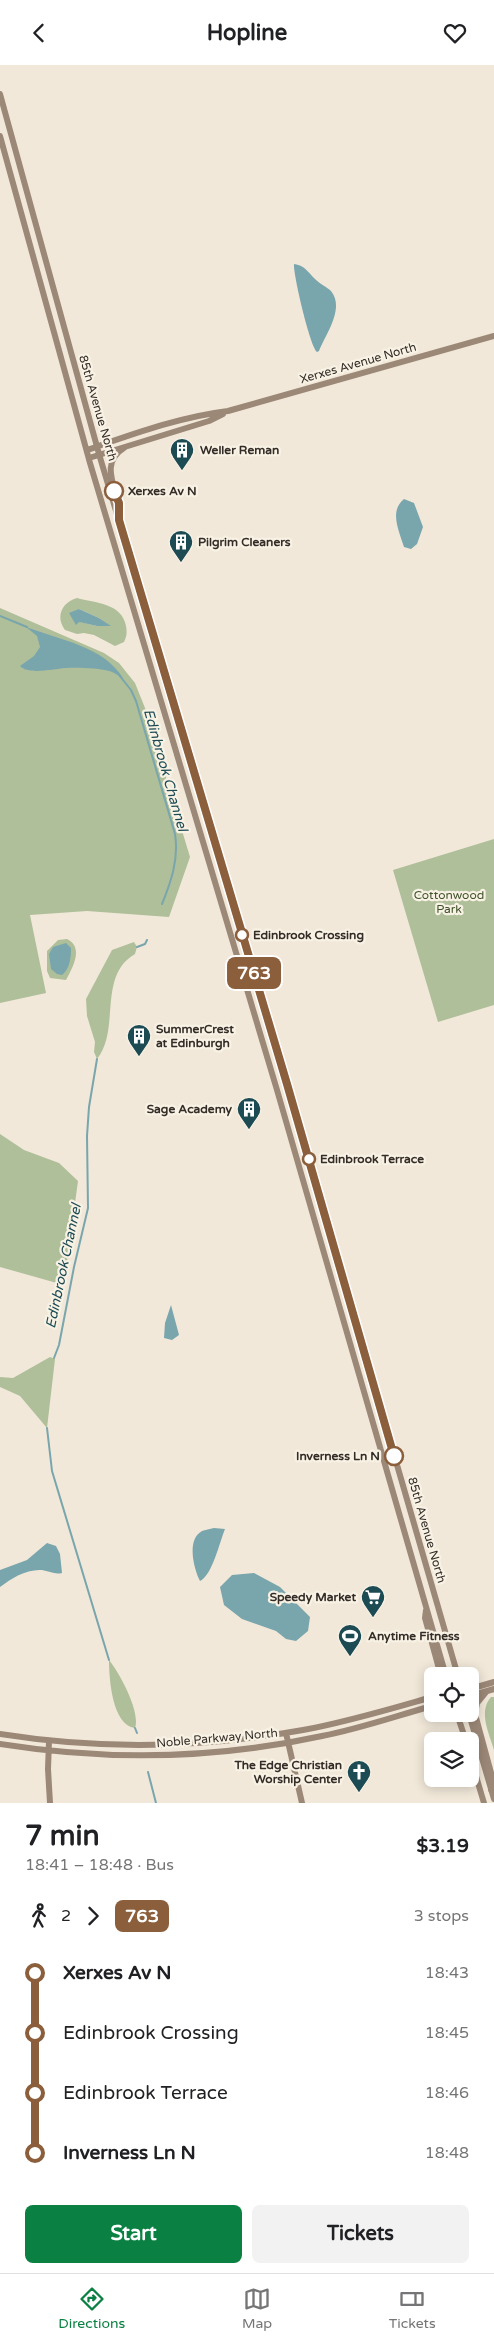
<!DOCTYPE html>
<html lang="en">
<head>
<meta charset="utf-8">
<style>
	:root { --surface:#fff; --page:#f2f2f2; --text:#202124; --muted:#757577; --line:#e0e0e0; --accent:#0b8043 }
	body { margin:0; font-family:"Varela Round",sans-serif; background:var(--page); color:var(--text); height:100vh; display:flex; flex-direction:column; font-size:19px; white-space:nowrap }
	* { box-sizing:border-box; margin:0 }
	p { font-size:16px; color:var(--muted) }
	.icon { flex:none; width:28px; height:28px; fill:none; stroke:currentColor; stroke-width:2; stroke-linecap:round; stroke-linejoin:round }
	.map { position:relative; height:1738px; overflow:hidden }
	.panel { display:flex; flex-direction:column; background:var(--surface); flex:1 }
	.panel>* { flex:none }
	.badge { padding:0 10px; border-radius:8px; font-size:18px; line-height:32px }
	.controls { position:absolute; left:424px; top:1602px; display:grid; gap:10px }
	.controls a { display:grid; place-items:center; width:55px; height:55px; border-radius:8px; background:var(--surface); box-shadow:0 2px 12px #0003; font-size:25px }
	.map>.badge { position:absolute; translate:-50% -50%; box-shadow:0 0 0 2px #fff }
	.legs { display:flex; align-items:center; gap:8px; height:55px; padding:0 25px; font-size:16px }
	.legs p { margin-inline-start:auto }
	.headline { display:flex; align-items:center; justify-content:space-between; height:85px; padding:0 25px }
	h1 { font-size:28px; font-weight:800; line-height:38px }
	.primary-button { display:flex; gap:10px; margin-top:auto; padding:10px 25px }
	.primary-button a { flex:1; height:58px; border-radius:8px; background:var(--accent); color:#fff; font-size:20px; font-weight:800; line-height:58px; text-align:center }
	.primary-button a+a { background:var(--page); color:var(--text) }
	ul { padding:0 25px; list-style:none }
	li { display:flex; align-items:center; gap:18px; height:60px; font-size:19px }
	li i { display:grid; place-items:center; width:8px; height:100%; margin:0 6px; background:currentColor }
	li i::after { content:''; width:12px; height:12px; margin:-6px; border:4px solid; border-radius:50%; background:var(--surface) }
	li p { margin-inline-start:auto }
	li:first-child i { background:linear-gradient(#0000 50%,currentColor 0) }
	li:last-child i { background:linear-gradient(currentColor 50%,#0000 0) }
	header { display:flex; justify-content:space-between; align-items:center; height:65px; padding:0 25px; background:var(--surface); font-size:22px; font-weight:800 }
	.menu { display:flex; justify-content:space-around; align-items:center; height:70px; border-top:1px solid var(--line); background:var(--surface); font-size:14px; color:var(--muted) }
	.menu a { display:grid; justify-items:center; gap:2px }
	.menu .active { color:var(--accent) }
	.map>svg:first-child { display:block }
	.green { fill:#afbf9a; fill-rule:evenodd }
	.water { fill:#79a5ad }
	.lines { fill:none; stroke-linecap:round; stroke-linejoin:round }
	.stream { stroke:#79a5ad; stroke-width:2 }
	.secondary { stroke:#9c8877; stroke-width:6 }
	.line-1-casing { stroke:#fff; stroke-width:11 }
	.line-1 { stroke:#8b5e3c; stroke-width:8 }
	.stop-1-dot { fill:#fff; stroke:#8b5e3c; stroke-width:2.5 }
	.labels { text-anchor:middle; stroke-width:4.5; stroke-linejoin:round; paint-order:stroke }
	.street-label { font-size:12px; fill:#342c27; stroke:#f8f2e5 }
	.poi-label { font-size:12px; font-weight:bold; fill:#342c27; stroke:#f8f2e5; text-anchor:start }
	.stop-label { font-size:12px; font-weight:bold; fill:#342c27; stroke:#f8f2e5; text-anchor:start }
	.park-label { font-size:12px; fill:#40522b; stroke:#f8f2e5 }
	.water-label { font-size:14px; font-style:italic; fill:#1d4b54; stroke:#f8f2e5 }
</style>
</head>
<body>
<header><svg class="icon" aria-label="back" viewBox="0 0 24 24"><path d="M15 5l-7 7 7 7"/></svg>Hopline<svg class="icon" aria-label="heart" viewBox="0 0 24 24"><path d="M12 20l-8-8c-3-5 5-10 8-4 3-6 11-1 8 4z"/></svg></header>
<div class="map">
<svg width="494" height="1738" viewBox="0 0 494 1738">
	<rect width="100%" height="100%" fill="#f1e8d9"/>
	<path class="green" d="M77,533C95,538 122,538 126,561C127,567 127,571 124,577L115,581L94,570L84,568L77,569L65,565C55,552 62,537 77,533ZM79,544L99,553L110,561H97L76,556Z
		M0,543L104,588L119,598L135,618L145,643L190,792L169,852L87,846L30,850L46,928L0,938Z
		M494,774V940L438,957L393,805Z
		M67,874C84,882 73,902 66,915L50,913L47,906V886L58,875Z
		M134,877L137,882L135,889C97,911 121,964 97,994L94,987L95,977L87,951L86,934L112,885Z
		M0,1069L24,1085L59,1098L78,1116L64,1220L0,1202Z
		M50,1292L55,1294L47,1363L20,1331L0,1322V1312L13,1313Z
		M109,1595C119,1607 141,1647 135,1663C112,1660 109,1613 109,1595Z
		M491,1632H494V1685C489,1668 478,1647 491,1632Z"/>
	<path class="water" d="M294,199C304,200 308,207 315,214C320,219 327,222 331,226C345,243 326,269 319,286L317,287C310,281 293,209 294,199Z
		M404,434L414,438L423,462L417,479L411,484L404,482C399,466 389,446 404,434Z
		M79,544L99,553L111,561H97L79,557L76,560L69,548Z
		M26,562C60,575 103,581 123,613C119,611 114,607 109,606C101,603 74,602 65,603C53,604 28,610 20,601L34,591L40,582L37,571Z
		M66,878L71,883C71,892 70,904 62,910L57,909L51,904L49,889L53,882Z
		M171,1240L179,1270L172,1275L164,1273L165,1258Z
		M214,1463L225,1464C220,1476 212,1511 200,1516C194,1504 186,1475 202,1466C205,1465 210,1464 214,1463Z
		M47,1478L56,1481L60,1489L62,1508C55,1510 49,1506 42,1505C26,1504 12,1513 0,1522V1505L27,1495Z
		M254,1508L280,1522L310,1552L308,1566L296,1576L286,1574L276,1566L242,1554L224,1540L220,1522L232,1510Z"/>
	<g class="lines">
		<path class="stream" d="M0,551L27,562
			M119,610L131,625L136,636L175,769C179,794 171,817 162,839
			M137,882L145,879L147,875
			M54,1293L59,1280L74,1202L88,1143L87,1071L89,1042L97,994
			M47,1363L52,1406L109,1595
			M135,1663L137,1668
			M148,1707L156,1738"/>
		<path class="secondary" d="M0,29L99,389L287,1019L458,1611
			M0,71L90,398L277,1025L446,1611
			M87,385C133,369 179,352 228,346L494,271
			M89,393L209,356L223,349
			M119,446C118,424 98,399 124,383
			M426,1545L425,1553L441,1611
			M470,1624L494,1617
			M486,1627L477,1638L475,1649L493,1715L491,1725
			M470,1631L494,1624
			M457,1649L466,1676
			M469,1649L494,1734
			M286,1668L302,1738
			M0,1669C101,1685 203,1683 303,1665C347,1657 390,1644 432,1632
			M49,1676L48,1704L50,1738
			M0,1679C107,1696 216,1694 322,1671C359,1664 396,1651 432,1641
			M470,1691L484,1738"/>
	</g>
	<g class="lines">
		<g class="line-1-casing">
			<path id="line-1" d="M114,426L119,438V455L287,1019L394,1391"/>
		</g>
		<use href="#line-1" class="line-1"/>
	</g>
	<defs>
		<g id="building-pin" transform="scale(1.25)"><path d="M0 17L-7.5 6A9.5 9.5 0 1 1 7.5 6Z" fill="#1d4b54" stroke="#f8f2e5"/><path d="M-4-6H4V6H1V3H-1V6H-4ZM-2.5-4.3h1.7v1.8h-1.7ZM.8-4.3h1.7v1.8H.8ZM-2.5-1h1.7V.8h-1.7ZM.8-1h1.7V.8H.8Z" fill="#fff"/></g>
		<g id="supermarket-pin" transform="scale(1.25)"><path d="M0 17L-7.5 6A9.5 9.5 0 1 1 7.5 6Z" fill="#1d4b54" stroke="#f8f2e5"/><path d="M-6-5.5h2.5l.6 2H6L4.5 2H-2.5L-4.4-4H-6ZM-1.5 3.2a1.3 1.3 0 1 0 .1 0ZM3 3.2a1.3 1.3 0 1 0 .1 0Z" fill="#fff"/></g>
		<g id="stadium-pin" transform="scale(1.25)"><path d="M0 17L-7.5 6A9.5 9.5 0 1 1 7.5 6Z" fill="#1d4b54" stroke="#f8f2e5"/><path d="M0-5a6.5 5 0 1 0 0 10a6.5 5 0 1 0 0-10ZM-3.5-1.8h7v3.6h-7Z" fill="#fff"/></g>
		<g id="church-pin" transform="scale(1.25)"><path d="M0 17L-7.5 6A9.5 9.5 0 1 1 7.5 6Z" fill="#1d4b54" stroke="#f8f2e5"/><path d="M-1.2-6h2.4v3.5h3.3v2.4h-3.3V6h-2.4V-.1h-3.3v-2.4h3.3Z" fill="#fff"/></g>
	</defs>
	<g fill-rule="evenodd">
		<use href="#building-pin" x="182" y="385"/>
		<use href="#building-pin" x="181" y="477"/>
		<use href="#building-pin" x="139" y="971"/>
		<use href="#building-pin" x="249" y="1044"/>
		<use href="#supermarket-pin" x="373" y="1532"/>
		<use href="#stadium-pin" x="350" y="1571"/>
		<use href="#church-pin" x="359" y="1707"/>
	</g>
	<g class="stop-1-dot">
		<circle cx="114" cy="426" r="9"/>
		<circle cx="242" cy="870" r="6"/>
		<circle cx="309" cy="1094" r="6"/>
		<circle cx="394" cy="1391" r="9"/>
	</g>
	<g class="labels">
		<g class="street-label">
			<text transform="translate(358 298) rotate(-16)" y="4">Xerxes Avenue North</text>
			<text transform="translate(98 343) rotate(74)" y="4">85th Avenue North</text>
			<text transform="translate(427 1465) rotate(74)" y="4">85th Avenue North</text>
			<text transform="translate(217 1673) rotate(-5)" y="4">Noble Parkway North</text>
		</g>
		<g class="poi-label">
			<text x="200" y="389">Weller Reman</text>
			<text x="198" y="481">Pilgrim Cleaners</text>
			<text x="156" y="968">SummerCrest<tspan x="156" dy="14">at Edinburgh</tspan></text>
			<text x="232" y="1048" text-anchor="end">Sage Academy</text>
			<text x="356" y="1536" text-anchor="end">Speedy Market</text>
			<text x="368" y="1575">Anytime Fitness</text>
			<text x="342" y="1704" text-anchor="end">The Edge Christian<tspan x="342" dy="14">Worship Center</tspan></text>
		</g>
		<g class="stop-label">
			<text x="128" y="430">Xerxes Av N</text>
			<text x="253" y="874">Edinbrook Crossing</text>
			<text x="320" y="1098">Edinbrook Terrace</text>
			<text x="380" y="1395" text-anchor="end">Inverness Ln N</text>
		</g>
		<g class="park-label">
			<text x="449" y="834">Cottonwood<tspan x="449" dy="14">Park</tspan></text>
		</g>
		<g class="water-label">
			<text transform="translate(166 705) rotate(74)" y="5">Edinbrook Channel</text>
			<text transform="translate(63 1201) rotate(-78)" y="5">Edinbrook Channel</text>
		</g>
	</g>
</svg>
<div class="controls">
<a><svg class="icon" aria-label="locate" viewBox="0 0 24 24"><circle cx="12" cy="12" r="6"/><path d="M12 2v4M12 18v4M2 12h4M18 12h4"/></svg></a>
<a><svg class="icon" aria-label="layers" viewBox="0 0 24 24"><path d="M12 4l9 5-9 5-9-5zM3 14l9 5 9-5"/></svg></a>
</div>
<b class="badge" style="left:254px;top:908px;background:#8b5e3c;color:#fff">763</b>
</div>
<section class="panel">
<div class="headline"><div><h1>7 min</h1><p>18:41 – 18:48 · Bus</p></div><b>$3.19</b></div>
<div class="legs"><svg class="icon" aria-label="walk" viewBox="0 0 24 24"><circle cx="13" cy="4" r="2"/><path d="M13 8l-2 6 4 7M11 14l-3 7M7 12l3-4h3l4 4"/></svg>2<svg class="icon" aria-label="forward" viewBox="0 0 24 24"><path d="M9 5l7 7-7 7"/></svg><b class="badge" style="background:#8b5e3c;color:#fff">763</b><p>3 stops</p></div>
<ul>
<li><i style="color:#8b5e3c"></i><b>Xerxes Av N</b><p>18:43</p></li>
<li><i style="color:#8b5e3c"></i><span>Edinbrook Crossing</span><p>18:45</p></li>
<li><i style="color:#8b5e3c"></i><span>Edinbrook Terrace</span><p>18:46</p></li>
<li><i style="color:#8b5e3c"></i><b>Inverness Ln N</b><p>18:48</p></li>
</ul>
<div class="primary-button"><a>Start</a><a>Tickets</a></div>
</section>
<nav class="menu">
<a class="active"><svg class="icon" aria-label="directions" viewBox="0 0 24 24"><path d="M12 3l9 9-9 9-9-9zM9 14v-3h6M13 9l2 2-2 2"/></svg>Directions</a>
<a><svg class="icon" aria-label="map" viewBox="0 0 24 24"><path d="M3 6l6-2 6 2 6-2v14l-6 2-6-2-6 2zM9 4v14M15 6v14"/></svg>Map</a>
<a><svg class="icon" aria-label="tickets" viewBox="0 0 24 24"><path d="M3 7h18v10H3zM15 7v10"/></svg>Tickets</a>
</nav>
</body>
</html>
